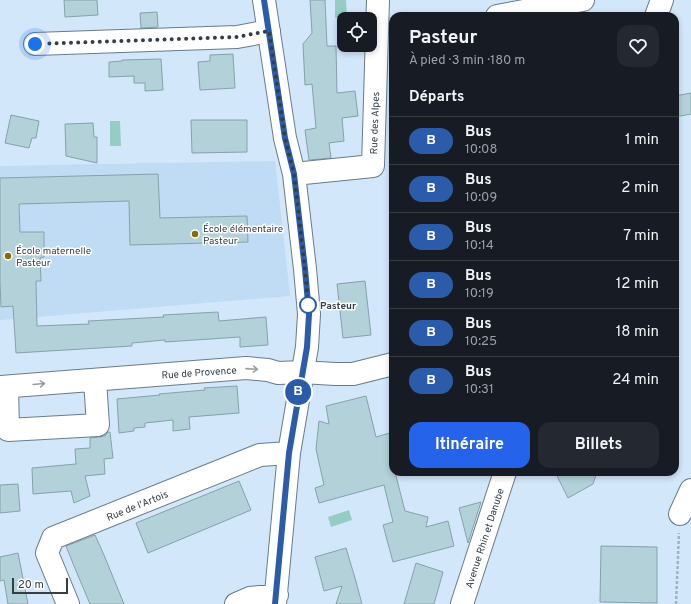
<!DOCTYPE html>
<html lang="fr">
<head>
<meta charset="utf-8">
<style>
	:root { --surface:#171b24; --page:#242831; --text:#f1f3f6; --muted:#9ea1a6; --line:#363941; --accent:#2563eb }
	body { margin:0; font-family:Overpass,sans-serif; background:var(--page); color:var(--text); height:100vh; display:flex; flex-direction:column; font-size:15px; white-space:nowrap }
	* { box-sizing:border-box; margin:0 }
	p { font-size:13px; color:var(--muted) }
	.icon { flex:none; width:22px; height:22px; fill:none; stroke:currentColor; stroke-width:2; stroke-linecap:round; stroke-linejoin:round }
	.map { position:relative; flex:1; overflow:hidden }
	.drawer { position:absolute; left:389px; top:12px; width:290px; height:464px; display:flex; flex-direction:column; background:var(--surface); border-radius:12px; box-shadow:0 2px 6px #0003 }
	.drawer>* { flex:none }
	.badge { padding:0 8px; border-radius:13px; font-size:14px; line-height:26px }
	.buttons { position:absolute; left:337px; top:12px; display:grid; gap:8px }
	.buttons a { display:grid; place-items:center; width:40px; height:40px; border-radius:8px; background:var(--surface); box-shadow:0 2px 6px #0003; font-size:20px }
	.scale { position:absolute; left:12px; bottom:10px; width:56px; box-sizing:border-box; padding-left:4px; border:2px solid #353e45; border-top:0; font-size:11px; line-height:14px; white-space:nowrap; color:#353e45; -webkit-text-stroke:3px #fff; paint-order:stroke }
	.you { position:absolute; width:20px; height:20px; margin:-10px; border:3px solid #fff; border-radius:50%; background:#1a73e8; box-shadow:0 0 0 6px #1a73e833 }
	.map>.badge { position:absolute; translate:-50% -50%; box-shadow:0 0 0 2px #fff }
	h2 { padding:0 20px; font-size:15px; line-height:36px }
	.round { display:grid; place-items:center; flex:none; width:42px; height:42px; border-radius:12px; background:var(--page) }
	.summary { display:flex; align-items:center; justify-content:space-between; height:68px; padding:0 20px }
	h1 { font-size:19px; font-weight:700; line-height:30px }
	.action { display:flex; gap:8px; margin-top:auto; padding:8px 20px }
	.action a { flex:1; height:46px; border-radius:12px; background:var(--accent); color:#fff; font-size:16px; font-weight:700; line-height:46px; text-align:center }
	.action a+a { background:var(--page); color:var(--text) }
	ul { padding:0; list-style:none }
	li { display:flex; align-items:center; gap:12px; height:48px; padding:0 20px; border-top:1px solid var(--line) }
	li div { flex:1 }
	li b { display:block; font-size:15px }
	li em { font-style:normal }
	li .badge { min-width:44px; font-weight:700; text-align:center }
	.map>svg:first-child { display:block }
	.built { fill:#c0dbf4 }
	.water { fill:#95cdc5 }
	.building { fill:#b2d1d9; stroke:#85a2aa }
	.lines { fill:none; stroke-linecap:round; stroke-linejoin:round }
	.minor-casing { stroke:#687b8c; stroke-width:24 }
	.major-casing { stroke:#687b8c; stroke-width:24 }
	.path { stroke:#a0b1c0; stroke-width:2.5; stroke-dasharray:3 2; stroke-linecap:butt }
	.minor { stroke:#fff; stroke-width:22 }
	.major { stroke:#fff; stroke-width:22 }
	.oneway { stroke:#9a9ea2 }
	.line-casing { stroke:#fff; stroke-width:9 }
	.line { stroke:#2a5caa; stroke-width:6 }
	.walk { stroke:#353e45; stroke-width:4; stroke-dasharray:0 7.2 }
	.poi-dot { fill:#856c09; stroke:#fff; stroke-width:1.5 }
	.stop-dot { fill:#fff; stroke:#2a5caa; stroke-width:2 }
	.labels { text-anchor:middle; stroke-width:3; stroke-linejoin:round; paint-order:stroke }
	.street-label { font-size:10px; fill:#353e45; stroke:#fff }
	.poi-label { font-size:10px; fill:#353e45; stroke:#fff; text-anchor:start }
	.stop-label { font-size:10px; font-weight:bold; fill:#353e45; stroke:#fff; text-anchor:start }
</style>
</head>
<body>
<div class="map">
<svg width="691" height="604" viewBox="0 0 691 604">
	<rect width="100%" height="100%" fill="#d2e7fa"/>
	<path class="built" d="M275,161L290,296L0,320V166Z"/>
	<path class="water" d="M335,0H346L347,17L335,18Z
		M110,121H120L121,146H110Z
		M349,510L352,520L331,527L328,517Z"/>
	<path class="building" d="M64,0H97L98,15L65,17Z
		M310,0H325L327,46H336L337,93L355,91L358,116L342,118L344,141L329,143L331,158L309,160L305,130L316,128L312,84L305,85L303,44L312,33Z
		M157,12L158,27L141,28L140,13Z
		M233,54L235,88L200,90L198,62L210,61V55Z
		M161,59L163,90L145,91V83H134V76L109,77V62L122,61V60Z
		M691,93V114L675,117V96Z
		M11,115L39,121L36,138H32L29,148L5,143Z
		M191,120H247V152L192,153Z
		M93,123L94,137H97V163L66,156L65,124Z
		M158,174L160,218L247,216L248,242L130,245L129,201L19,204L20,232H44V257L40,258L41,281H36L37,326L89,324L88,321L164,317L163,315L218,312L219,321L266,317L268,345L240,347V337L165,342V340L132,343V346L16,353L13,306L1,307L0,282V178Z
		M365,281L371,335L343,338L337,284Z
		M237,386L239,413L189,417L190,429L173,431V420L145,423V427L134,428V431L119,433L117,399L160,395L159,394L205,390L204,388Z
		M366,396L376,437L393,432V472H395L405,511L428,517L426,527L448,521L454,546L393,562L383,525L393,522L384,485L319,503L315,488L324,485L316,449L319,421L329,424L326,406Z
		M108,432H110L113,458L104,459L105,474L85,476L90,496L74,503L71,491L33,494L32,468L76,464L75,449L90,448V438L99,437L105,436Z
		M555,472H597L593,484L568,498Z
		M239,481L251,510L148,553L136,523Z
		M18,484L20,511L0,513V485Z
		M481,502L468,543L459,508Z
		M95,535L104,555L124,604H90L74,566L66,546Z
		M601,546L657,547V603L600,602Z
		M346,548L355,578L362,604H336L342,586L324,591L322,583L315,557Z
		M18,553L28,604H8L4,580L0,581V557Z
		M416,563L443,572L434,604H404Z"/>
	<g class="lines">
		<g class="minor-casing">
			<path id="minor" d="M264,0L285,138L294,174L305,269L309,314L307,347L289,453L275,604
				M497,16L583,0
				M35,44L237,37L269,31
				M294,174L373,166L378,0
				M0,387L246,368L268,370L278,373L302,372L335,374H353L393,364
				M7,387L8,430L98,425L95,380
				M680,514L691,490
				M68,604L47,553L53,538L260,455L289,453
				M236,604L250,598L277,595"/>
		</g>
		<g class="major-casing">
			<path id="major" d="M656,16L662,0
				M462,604L505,472"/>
		</g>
		<path class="path" d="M676,604L679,533"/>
		<use href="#minor" class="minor"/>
		<use href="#major" class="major"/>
	</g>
	<defs><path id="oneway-shaft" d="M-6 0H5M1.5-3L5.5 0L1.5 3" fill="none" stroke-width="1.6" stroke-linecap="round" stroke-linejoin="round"/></defs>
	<g class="oneway">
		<use href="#oneway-shaft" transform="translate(252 369) rotate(4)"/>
		<use href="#oneway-shaft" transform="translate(39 384) rotate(-5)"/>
	</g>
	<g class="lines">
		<g class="line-casing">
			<path id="line" d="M264,0L285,138L294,174L305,269L309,314L307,347L289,453L275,604"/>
		</g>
		<use href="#line" class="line"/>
		<path class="walk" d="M35,44L236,37L269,31L285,138L294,174L305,269L308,305"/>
	</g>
	<g class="poi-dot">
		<circle cx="195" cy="234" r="4"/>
		<circle cx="8" cy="256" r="4"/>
	</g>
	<circle class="stop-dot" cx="308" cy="305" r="8"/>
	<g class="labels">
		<g class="street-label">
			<text transform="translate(374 123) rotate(-88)" y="4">Rue des Alpes</text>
			<text transform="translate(199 372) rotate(-4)" y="4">Rue de Provence</text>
			<text transform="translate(137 505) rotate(-22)" y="4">Rue de l'Artois</text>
			<text transform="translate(484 538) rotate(-72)" y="4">Avenue Rhin et Danube</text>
		</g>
		<g class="poi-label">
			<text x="203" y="232">École élémentaire<tspan x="203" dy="12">Pasteur</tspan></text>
			<text x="16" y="254">École maternelle<tspan x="16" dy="12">Pasteur</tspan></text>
		</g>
		<g class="stop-label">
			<text x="320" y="309">Pasteur</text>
		</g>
	</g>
</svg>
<div class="buttons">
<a><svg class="icon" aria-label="locate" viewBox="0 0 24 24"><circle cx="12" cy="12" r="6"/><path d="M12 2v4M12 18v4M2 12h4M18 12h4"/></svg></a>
</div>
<div class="scale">20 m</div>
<div class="you" style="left:35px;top:44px"></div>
<b class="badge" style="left:298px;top:392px;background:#2a5caa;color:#fff">B</b>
<section class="drawer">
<div class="summary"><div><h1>Pasteur</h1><p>À pied · 3 min · 180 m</p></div><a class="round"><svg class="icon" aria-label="heart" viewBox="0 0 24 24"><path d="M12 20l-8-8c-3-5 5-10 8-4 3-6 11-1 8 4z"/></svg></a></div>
<h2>Départs</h2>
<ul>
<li><span class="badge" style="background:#2a5caa;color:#fff">B</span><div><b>Bus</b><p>10:08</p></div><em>1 min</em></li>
<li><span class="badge" style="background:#2a5caa;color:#fff">B</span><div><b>Bus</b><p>10:09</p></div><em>2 min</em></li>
<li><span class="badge" style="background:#2a5caa;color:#fff">B</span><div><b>Bus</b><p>10:14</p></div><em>7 min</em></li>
<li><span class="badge" style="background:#2a5caa;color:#fff">B</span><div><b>Bus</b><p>10:19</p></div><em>12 min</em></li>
<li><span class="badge" style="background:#2a5caa;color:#fff">B</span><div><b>Bus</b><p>10:25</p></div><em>18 min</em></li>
<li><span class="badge" style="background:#2a5caa;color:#fff">B</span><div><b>Bus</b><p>10:31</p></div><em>24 min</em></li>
</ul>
<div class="action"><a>Itinéraire</a><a>Billets</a></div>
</section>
</div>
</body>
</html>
